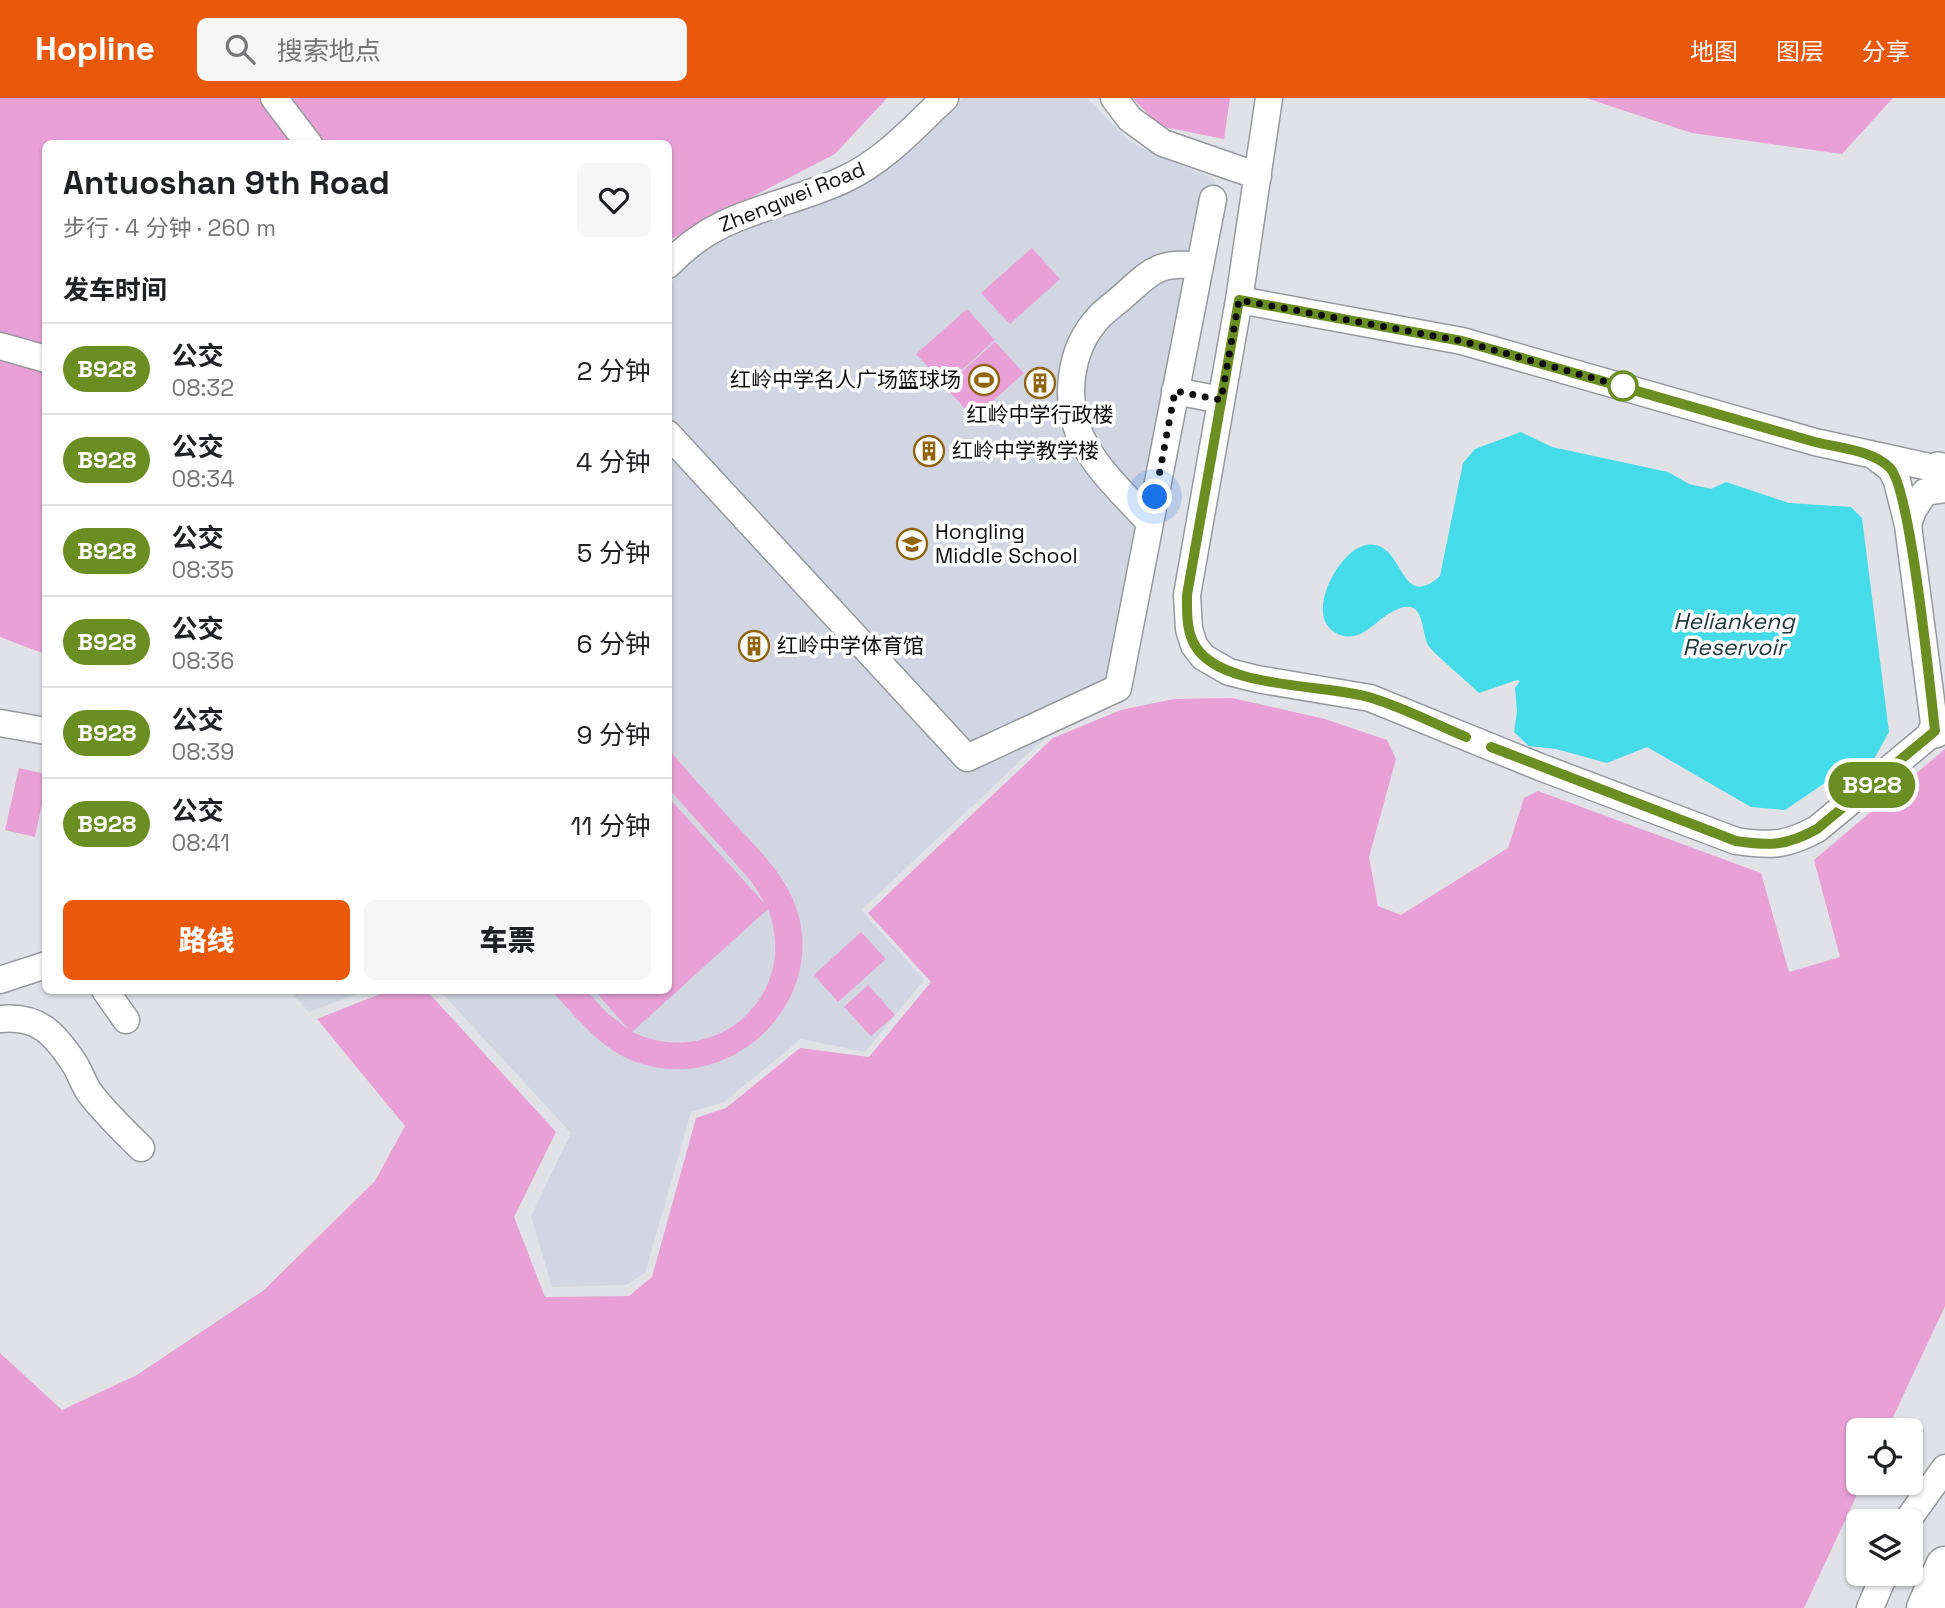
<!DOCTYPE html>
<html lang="zh">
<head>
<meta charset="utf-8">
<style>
	:root { --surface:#fff; --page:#f6f6f6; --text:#202124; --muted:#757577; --line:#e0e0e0; --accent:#ea580c }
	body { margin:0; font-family:"Space Grotesk","Noto Sans SC",sans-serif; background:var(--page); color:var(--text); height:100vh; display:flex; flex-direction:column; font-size:26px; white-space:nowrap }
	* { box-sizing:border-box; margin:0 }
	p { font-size:23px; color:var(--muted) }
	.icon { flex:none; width:38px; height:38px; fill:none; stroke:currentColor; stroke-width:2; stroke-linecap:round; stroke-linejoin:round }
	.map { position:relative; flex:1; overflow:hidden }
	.sheet { position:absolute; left:42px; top:42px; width:630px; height:854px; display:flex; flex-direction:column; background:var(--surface); border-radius:10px; box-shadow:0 2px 5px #0004 }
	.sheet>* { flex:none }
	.badge { padding:0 14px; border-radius:23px; font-size:24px; line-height:46px }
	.controls { position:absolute; left:1846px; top:1320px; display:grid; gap:14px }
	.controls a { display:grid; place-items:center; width:77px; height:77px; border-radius:10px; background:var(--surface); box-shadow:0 2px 5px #0004; font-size:35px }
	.you { position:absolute; width:35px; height:35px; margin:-18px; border:5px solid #fff; border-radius:50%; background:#1a73e8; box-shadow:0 0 0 10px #1a73e833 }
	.map>.badge { position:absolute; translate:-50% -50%; box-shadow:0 0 0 4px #fff }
	h2 { padding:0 21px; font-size:26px; line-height:63px }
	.round { display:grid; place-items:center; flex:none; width:74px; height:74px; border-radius:10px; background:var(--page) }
	.summary { display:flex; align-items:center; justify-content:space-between; height:119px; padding:0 21px }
	h1 { font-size:33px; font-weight:800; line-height:52px }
	.button { display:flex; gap:14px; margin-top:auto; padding:14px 21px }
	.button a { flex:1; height:80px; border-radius:10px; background:var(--accent); color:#fff; font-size:28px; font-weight:800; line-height:80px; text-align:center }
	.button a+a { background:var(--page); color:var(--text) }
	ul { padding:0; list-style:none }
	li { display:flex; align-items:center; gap:21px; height:91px; padding:0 21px; border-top:2px solid var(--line) }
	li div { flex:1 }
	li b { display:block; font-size:26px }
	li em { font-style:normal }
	li .badge { min-width:77px; font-weight:700; text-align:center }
	header { display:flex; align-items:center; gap:42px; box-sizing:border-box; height:98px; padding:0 35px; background:var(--accent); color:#fff }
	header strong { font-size:33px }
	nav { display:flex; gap:38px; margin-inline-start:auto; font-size:24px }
	.search { width:490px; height:63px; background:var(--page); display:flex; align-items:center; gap:18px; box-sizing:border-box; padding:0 24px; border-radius:10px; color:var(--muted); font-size:26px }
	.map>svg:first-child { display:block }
	.built { fill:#d2d6e2 }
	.green { fill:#e9a0d6; fill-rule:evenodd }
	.water { fill:#45dbe8 }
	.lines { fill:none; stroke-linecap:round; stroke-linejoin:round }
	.minor-casing { stroke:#97999d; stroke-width:29 }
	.major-casing { stroke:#97999d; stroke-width:36 }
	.highway-casing { stroke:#97999d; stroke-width:41 }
	.minor { stroke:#fff; stroke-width:26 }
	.major { stroke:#fff; stroke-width:33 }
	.highway { stroke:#fff; stroke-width:38 }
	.line-casing { stroke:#fff; stroke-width:16 }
	.line { stroke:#6b8e23; stroke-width:10 }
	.walk { stroke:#0d0d0f; stroke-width:7; stroke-dasharray:0 12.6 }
	.stop-dot { fill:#fff; stroke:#6b8e23; stroke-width:3.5 }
	.labels { text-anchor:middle; stroke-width:7; stroke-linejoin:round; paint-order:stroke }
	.street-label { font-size:21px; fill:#0d0d0f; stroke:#fff }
	.poi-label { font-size:21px; fill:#0d0d0f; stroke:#fff; text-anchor:start }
	.water-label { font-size:23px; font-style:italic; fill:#1d3638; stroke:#fff }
</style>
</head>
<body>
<header>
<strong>Hopline</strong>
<div class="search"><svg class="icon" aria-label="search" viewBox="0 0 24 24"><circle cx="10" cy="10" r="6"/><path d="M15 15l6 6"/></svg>搜索地点</div>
<nav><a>地图</a><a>图层</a><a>分享</a></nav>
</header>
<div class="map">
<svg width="1945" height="1510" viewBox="0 0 1945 1510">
	<rect width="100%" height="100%" fill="#e0e2e7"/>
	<path class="built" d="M965,0H1087L1126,40L1142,50L1213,81L1224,98L1127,597L1059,627L861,812L924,882L865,954L801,941L724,1004L691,1014L645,1175L626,1187L552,1189L531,1118L571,1035L440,893L668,892V189L692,158L704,147L831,98L903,54Z
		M290,893H365L309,914Z"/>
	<path class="green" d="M0,0H887L835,56L669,142L668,46H46L45,556L0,539Z
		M1133,0H1230L1224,41L1159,28Z
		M1586,0H1893L1842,56L1692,35Z
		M1032,150L1060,181L1010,226L981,195Z
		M967,211L995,242L945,287L916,256Z
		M995,244L1024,275L974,320L945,289Z
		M1232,600L1325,621L1387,642L1396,661L1369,759L1378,808L1401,817L1508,750L1524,700L1538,693L1761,775L1789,874L1840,859L1814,762L1945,651V1208L1887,1332H1858V1384H1863L1804,1510H0V1255L62,1312L137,1277L264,1192L375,1083L405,1028L317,921L388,893H427L556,1034L514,1119L545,1199L629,1198L652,1179L696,1020L726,1010L800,950L869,959L931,884L868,815L1053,640L1121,612L1174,601Z
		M669,652C690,676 711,700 733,724C759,752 789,780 799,819C822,912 726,997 636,964C600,951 577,920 552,893H587L606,914L628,931L595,893L668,892L669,700L766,807L751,783L669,691ZM768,811C801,898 715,973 632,934Z
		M19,670L45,676V691L35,739L5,732Z
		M861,834L886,861L838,904L814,877Z
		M868,887L895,917L871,938L844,909Z"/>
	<path class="water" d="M1521,334L1552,349L1668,374L1689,386L1711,391L1726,384L1789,405L1851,409L1862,420L1889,634L1874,661L1841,674L1785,712L1751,709L1647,649L1607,665L1556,651L1529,648L1514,634L1517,613L1515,590L1520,583L1517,582L1479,595C1469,585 1434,556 1428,547C1420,531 1426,494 1390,515C1374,524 1360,546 1338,536C1302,521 1338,452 1366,447C1405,440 1398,516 1440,478L1463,365L1475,351Z"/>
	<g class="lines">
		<g class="minor-casing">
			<path id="minor" d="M274,0L309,46
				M1114,0L1130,21L1163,45L1258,78
				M1269,0L1239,202L1187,497L1189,531L1194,547L1203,559L1229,574L1257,581L1370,600L1540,669L1736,743C1770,748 1786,748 1817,731L1935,633L1908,427L1897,383L1891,371L1874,358
				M668,167C720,111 781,111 845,81C884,63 914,29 945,0
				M1239,202L1462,243L1815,344L1938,371L1945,377
				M0,248L46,261
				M1175,293L1221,302
				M668,336L967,660L1118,590L1213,101
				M1150,425C1129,401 1100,375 1085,347C1062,307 1068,251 1100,218C1106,212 1114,206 1120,201C1150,175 1157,162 1199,168
				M1908,427L1913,412L1925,394L1945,391
				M0,625L46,633
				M0,882L46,867
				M105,892L126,922
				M0,921C38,917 54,935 74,965C80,974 83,985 89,994C104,1014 123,1032 141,1050
				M1907,1423L1945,1370
				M1870,1510L1885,1475"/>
		</g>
		<g class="major-casing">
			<path id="major" d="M1938,371L1945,373
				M1935,633L1945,626"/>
		</g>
		<g class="highway-casing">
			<path id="highway" d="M1926,1510L1945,1468"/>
		</g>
		<use href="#minor" class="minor"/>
		<use href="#major" class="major"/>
		<use href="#highway" class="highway"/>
	</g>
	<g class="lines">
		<g class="line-casing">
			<path id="line" d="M1466,639C1435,626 1404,610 1372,600C1326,586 1222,591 1196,549C1186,534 1187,514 1187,497L1239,202L1462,243L1815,344C1838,350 1872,352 1890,370C1911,391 1930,591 1935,633L1817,731C1786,748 1770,748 1736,743L1491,649"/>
		</g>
		<use href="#line" class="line"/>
		<path class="walk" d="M1155,399L1175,293L1221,302L1239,202L1462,243L1635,292L1623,288"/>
	</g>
	<defs>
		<g id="stadium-ring" transform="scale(1.575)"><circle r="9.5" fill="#fff" stroke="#91640e" stroke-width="1.5"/><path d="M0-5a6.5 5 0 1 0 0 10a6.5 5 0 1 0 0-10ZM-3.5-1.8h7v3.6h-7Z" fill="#91640e"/></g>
		<g id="building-ring" transform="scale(1.575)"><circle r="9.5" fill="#fff" stroke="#91640e" stroke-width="1.5"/><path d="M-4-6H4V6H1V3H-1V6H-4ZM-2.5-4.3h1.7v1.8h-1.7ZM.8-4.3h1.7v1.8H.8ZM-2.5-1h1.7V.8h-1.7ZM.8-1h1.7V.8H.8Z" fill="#91640e"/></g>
		<g id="school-ring" transform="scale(1.575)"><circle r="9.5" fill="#fff" stroke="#91640e" stroke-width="1.5"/><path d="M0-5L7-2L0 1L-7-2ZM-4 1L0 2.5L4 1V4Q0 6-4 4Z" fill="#91640e"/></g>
	</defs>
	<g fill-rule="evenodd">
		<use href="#stadium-ring" x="984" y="282"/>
		<use href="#building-ring" x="1040" y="285"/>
		<use href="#building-ring" x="929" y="353"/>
		<use href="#school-ring" x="912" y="446"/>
		<use href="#building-ring" x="754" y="548"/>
	</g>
	<circle class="stop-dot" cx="1623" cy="288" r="14"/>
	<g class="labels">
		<g class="street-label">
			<text transform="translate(792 99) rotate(-22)" y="7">Zhengwei Road</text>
		</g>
		<g class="poi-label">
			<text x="961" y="289" text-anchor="end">红岭中学名人广场篮球场</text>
			<text x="1040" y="324" text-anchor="middle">红岭中学行政楼</text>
			<text x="952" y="360">红岭中学教学楼</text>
			<text x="935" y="441">Hongling<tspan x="935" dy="24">Middle School</tspan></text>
			<text x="777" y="555">红岭中学体育馆</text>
		</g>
		<g class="water-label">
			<text x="1734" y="531">Heliankeng<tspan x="1734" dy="26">Reservoir</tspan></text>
		</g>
	</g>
</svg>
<div class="controls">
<a><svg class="icon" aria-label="locate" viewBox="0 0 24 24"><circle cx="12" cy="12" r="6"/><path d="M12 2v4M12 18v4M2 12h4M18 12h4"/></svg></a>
<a><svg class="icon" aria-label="layers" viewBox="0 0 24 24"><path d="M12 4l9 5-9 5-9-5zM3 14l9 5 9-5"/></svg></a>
</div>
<div class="you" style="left:1155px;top:399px"></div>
<b class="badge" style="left:1872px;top:687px;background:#6b8e23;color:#fff">B928</b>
<section class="sheet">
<div class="summary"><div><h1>Antuoshan 9th Road</h1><p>步行 · 4 分钟 · 260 m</p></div><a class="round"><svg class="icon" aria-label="heart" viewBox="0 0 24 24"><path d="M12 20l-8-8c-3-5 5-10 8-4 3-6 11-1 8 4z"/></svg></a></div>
<h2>发车时间</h2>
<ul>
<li><span class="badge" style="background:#6b8e23;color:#fff">B928</span><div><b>公交</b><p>08:32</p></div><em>2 分钟</em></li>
<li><span class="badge" style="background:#6b8e23;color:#fff">B928</span><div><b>公交</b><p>08:34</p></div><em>4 分钟</em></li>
<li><span class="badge" style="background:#6b8e23;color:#fff">B928</span><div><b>公交</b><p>08:35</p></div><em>5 分钟</em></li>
<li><span class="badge" style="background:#6b8e23;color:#fff">B928</span><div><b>公交</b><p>08:36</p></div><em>6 分钟</em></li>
<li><span class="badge" style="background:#6b8e23;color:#fff">B928</span><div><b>公交</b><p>08:39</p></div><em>9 分钟</em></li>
<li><span class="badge" style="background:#6b8e23;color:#fff">B928</span><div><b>公交</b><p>08:41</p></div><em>11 分钟</em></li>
</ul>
<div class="button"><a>路线</a><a>车票</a></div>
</section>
</div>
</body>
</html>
